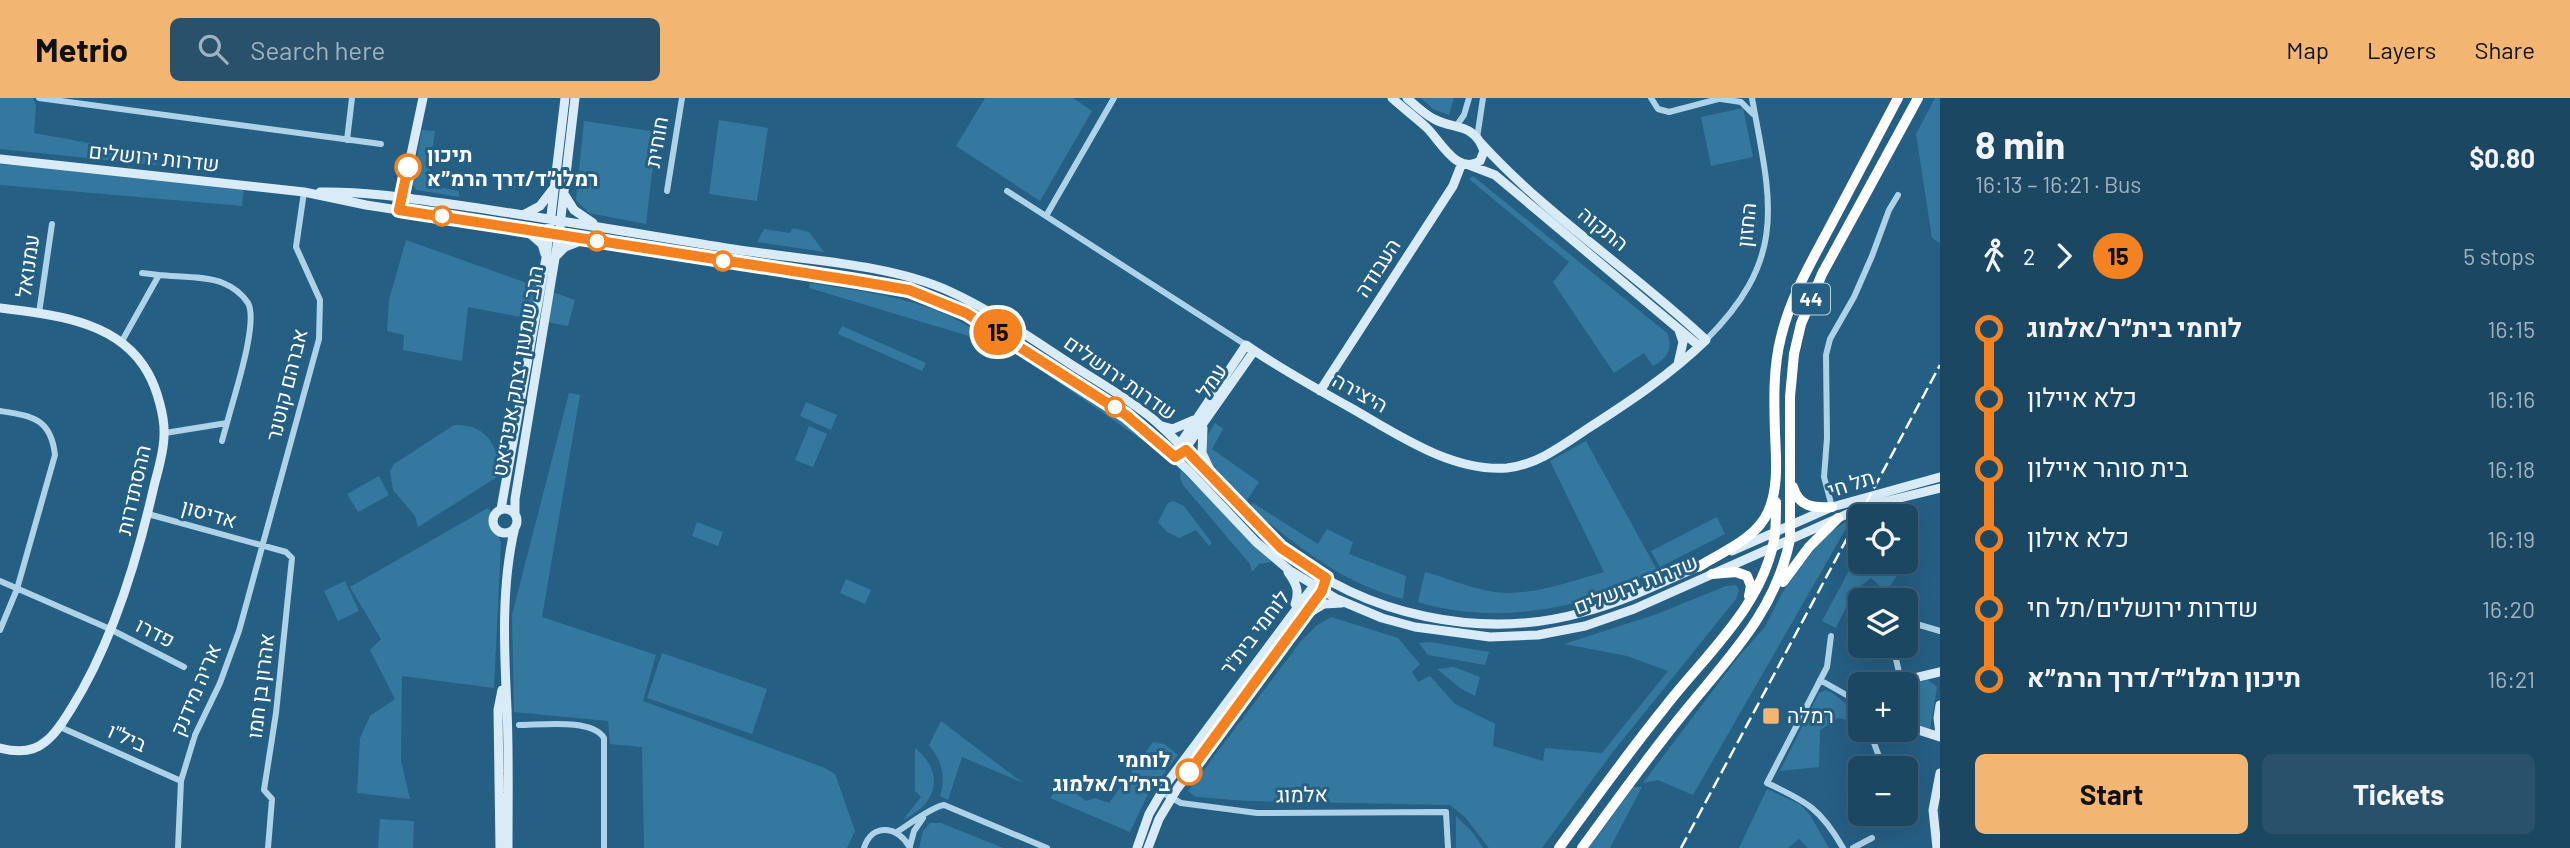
<!DOCTYPE html>
<html lang="en">
<head>
<meta charset="utf-8">
<style>
	:root { --surface:#1c4763; --page:#29516c; --text:#f1f3f6; --muted:#a0b2be; --line:#3a5f78; --accent:#f2b672 }
	body { margin:0; font-family:Barlow,Heebo,sans-serif; background:var(--page); color:var(--text); height:100vh; display:flex; flex-direction:column; font-size:26px; white-space:nowrap }
	* { box-sizing:border-box; margin:0 }
	p { font-size:23px; color:var(--muted) }
	.icon { flex:none; width:38px; height:38px; fill:none; stroke:currentColor; stroke-width:2; stroke-linecap:round; stroke-linejoin:round }
	.map { position:relative; flex:1; overflow:hidden }
	.details { display:flex; flex-direction:column; background:var(--surface); width:630px }
	.details>* { flex:none }
	.badge { padding:0 14px; border-radius:23px; font-size:24px; line-height:46px }
	.fabs { position:absolute; left:1848px; top:406px; display:grid; gap:14px }
	.fabs a { display:grid; place-items:center; width:70px; height:70px; border-radius:10px; background:var(--surface); box-shadow:0 7px 28px #0002,0 0 0 2px var(--line); font-size:35px }
	.map>.badge { position:absolute; translate:-50% -50%; box-shadow:0 0 0 4px #fff }
	.legs { display:flex; align-items:center; gap:10px; height:77px; padding:0 35px; font-size:23px }
	.legs p { margin-inline-start:auto }
	.overview { display:flex; align-items:center; justify-content:space-between; height:119px; padding:0 35px }
	h1 { font-size:38px; font-weight:700; line-height:52px }
	.button { display:flex; gap:14px; margin-top:auto; padding:14px 35px }
	.button a { flex:1; height:80px; border-radius:10px; background:var(--accent); color:#111; font-size:28px; font-weight:700; line-height:80px; text-align:center }
	.button a+a { background:var(--page); color:var(--text) }
	ul { padding:0 35px; list-style:none }
	li { display:flex; align-items:center; gap:24px; height:70px; font-size:26px }
	li i { display:grid; place-items:center; width:10px; height:100%; margin:0 9px; background:currentColor }
	li i::after { content:''; width:18px; height:18px; margin:-9px; border:5px solid; border-radius:50%; background:var(--surface) }
	li p { margin-inline-start:auto }
	li:first-child i { background:linear-gradient(#0000 50%,currentColor 0) }
	li:last-child i { background:linear-gradient(currentColor 50%,#0000 0) }
	header { display:flex; align-items:center; gap:42px; box-sizing:border-box; height:98px; padding:0 35px; background:var(--accent); color:#111 }
	header strong { font-size:33px }
	nav { display:flex; gap:38px; margin-inline-start:auto; font-size:24px }
	.search { width:490px; height:63px; background:var(--page); display:flex; align-items:center; gap:18px; box-sizing:border-box; padding:0 24px; border-radius:10px; color:var(--muted); font-size:26px }
	main { display:flex; flex:1; min-height:0 }
	.map>svg:first-child { display:block }
	.green { fill:#35789f }
	.lines { fill:none; stroke-linecap:round; stroke-linejoin:round }
	.street { stroke:#aed2e8; stroke-width:6 }
	.secondary { stroke:#d8ebf7; stroke-width:9 }
	.highway { stroke:#fff; stroke-width:10 }
	.rail { stroke:#fff; stroke-width:2.5; stroke-dasharray:12 5; stroke-linecap:butt }
	.line-1-casing { stroke:#fff; stroke-width:16 }
	.line-1 { stroke:#f58220; stroke-width:10 }
	.stop-1-dot { fill:#fff; stroke:#f58220; stroke-width:3.5 }
	.poi-dot { fill:#f2b672; stroke:#255f84; stroke-width:2.5 }
	.labels { text-anchor:middle; stroke-width:6; stroke-linejoin:round; paint-order:stroke }
	.shield { fill:#255f84; stroke:#becfda; stroke-width:2 }
	.shield-label { font-size:19px; font-weight:bold; fill:#fff }
	.street-label { font-size:21px; fill:#fff; stroke:#255f84 }
	.stop-label { font-size:21px; font-weight:bold; fill:#fff; stroke:#255f84; text-anchor:start }
	.poi-label { font-size:21px; fill:#fff; stroke:#255f84; text-anchor:start }
</style>
</head>
<body>
<header>
<strong>Metrio</strong>
<div class="search"><svg class="icon" aria-label="search" viewBox="0 0 24 24"><circle cx="10" cy="10" r="6"/><path d="M15 15l6 6"/></svg>Search here</div>
<nav><a>Map</a><a>Layers</a><a>Share</a></nav>
</header>
<main>
<div class="map">
<svg width="1940" height="750" viewBox="0 0 1940 750">
	<rect width="100%" height="100%" fill="#255f84"/>
	<path class="green" d="M0,0H33L36,7L34,35L154,57L156,67L0,51Z
		M985,0H1073L1092,13L1040,103L956,48Z
		M1421,0H1454L1449,17L1433,11Z
		M1935,0H1940V145L1932,140L1916,36Z
		M1743,10L1753,59L1711,68L1701,19Z
		M719,22L768,30L757,103L709,96Z
		M584,23L657,34L646,126L589,115L576,102Z
		M422,32L435,33L428,83L432,88L459,93V99L416,92L412,85Z
		M0,66L244,88L242,108L0,87Z
		M1473,78L1667,235C1673,251 1668,260 1653,268L1644,255L1614,275L1553,184L1569,164L1469,81Z
		M793,130L809,134L824,154L757,144L764,131L790,135Z
		M406,142L575,202L568,228L468,209L462,263L403,252L404,237L387,233L389,202Z
		M810,185C877,196 938,201 992,245L809,190Z
		M842,228L926,265L922,273L838,236Z
		M1026,262C1073,289 1118,314 1159,349L1151,348Z
		M569,295L580,297L542,519L656,557L643,603L825,670L835,676L855,733L847,750H644L642,649L610,646L608,623L514,614L512,517Z
		M806,304L837,317L831,332L800,318Z
		M1215,325L1223,331L1212,351L1259,384L1245,405C1230,390 1199,365 1207,340C1208,335 1212,330 1215,325Z
		M454,327C489,326 493,347 505,374L418,429L415,418L393,392L390,373L394,366Z
		M809,328L827,336L813,369L795,362Z
		M1586,343L1657,472C1642,479 1627,487 1612,493C1553,516 1479,523 1418,504L1425,474C1451,481 1481,495 1509,495C1540,495 1574,482 1604,474L1550,363Z
		M1181,372L1264,457L1272,464L1259,466L1252,474L1250,466L1183,387L1180,380Z
		M379,378L389,397L358,414L347,396Z
		M1173,403L1184,408L1212,445L1209,448L1196,432L1179,440L1167,434L1158,424L1168,405Z
		M1253,405L1318,446L1327,431L1353,444L1349,456L1406,478L1403,501C1338,483 1301,450 1249,409Z
		M488,410L492,415L491,427L498,436L501,445L494,590L402,578L401,663L410,701L357,695L360,640L370,618L395,601L370,552L381,541L350,489Z
		M1717,419L1725,436L1660,469L1651,453Z
		M1852,420L1693,697L1658,682L1643,685L1739,558L1765,529L1782,495L1813,453L1831,433Z
		M697,424L723,434L718,448L692,438Z
		M1860,452V464H1888L1887,466L1902,470L1886,494L1871,480L1853,494L1836,530L1822,523Z
		M846,481L871,492L865,506L840,495Z
		M345,483L359,513L338,523L324,493Z
		M1736,487L1739,492L1736,501L1612,655L1542,750H1489L1465,719L1450,707L1248,703L1196,699L1188,693L1301,543L1316,528L1331,519L1398,540L1420,566L1412,574L1418,584L1430,578L1455,606L1495,626L1493,648L1543,663L1545,650L1602,655L1668,573L1627,558L1564,546L1657,516L1726,488Z
		M1430,544L1489,554L1485,567L1428,557L1419,545Z
		M662,555L767,591L752,636L647,600Z
		M1454,569L1480,579L1475,598L1460,590L1437,571Z
		M1928,582L1937,589L1930,632L1906,625V587Z
		M1826,592L1834,596L1857,615L1849,622L1838,620L1820,632L1819,669L1780,673L1819,595Z
		M941,623L1023,685L962,659L948,702L940,698C946,678 942,663 929,647Z
		M1153,644L1164,646L1178,657L1148,696L1130,734L1050,700L1062,685L1086,703L1095,700L1109,705Z
		M915,650C946,675 937,706 903,722L921,699L915,693Z
		M1633,689H1642L1610,750H1589Z
		M1767,691L1801,707L1810,717L1829,750H1808L1799,741L1788,750H1739Z
		M1456,718L1474,736L1483,750H1456Z
		M380,721L414,723L413,750H378Z
		M930,725H941L1003,750H919L923,733Z"/>
	<g class="lines">
		<path class="street" d="M39,0L381,46
			M1651,0L1658,11L1669,14L1722,0
			M1721,1L1741,4L1753,16
			M1457,27L1464,17L1469,0
			M1477,40L1483,0
			M347,42L352,0
			M667,93L682,0
			M1007,93L1246,247
			M1046,118L1114,0
			M142,175L159,177
			M39,215L52,126
			M1706,242C1789,159 1771,104 1752,0
			M122,243L159,177C177,179 207,178 223,185C233,189 242,196 248,205C259,225 233,301 227,325L165,335
			M0,313C32,318 51,320 55,357L17,491L0,532
			M222,343L227,325
			M1832,409L1824,379L1827,340L1826,257L1830,241L1854,199L1872,158L1889,112L1898,97
			M148,416L286,454L292,460L276,615L264,692L272,701L268,750
			M0,483L110,531L184,569
			M1906,523L1940,533
			M1860,533L1858,534L1860,543
			M1831,538L1827,569L1767,685C1806,703 1821,711 1843,750
			M1862,548V551
			M1893,548L1901,583
			M1820,582L1857,603
			M519,627C541,627 592,620 604,640V750
			M60,629L181,683
			M1869,632L1880,661L1881,670
			M1161,694L1181,705L1257,715L1446,714L1448,750
			M1876,716L1877,720
			M897,734C908,727 933,708 944,707L1047,750
			M910,748L914,733L923,720
			M178,750L181,683L195,637L220,585L239,533L319,241L320,202L296,149L304,94
			M864,750C872,724 899,728 910,750
			M1853,750L1872,740"/>
		<path class="secondary" d="M1392,0C1403,10 1415,19 1426,29C1440,42 1457,78 1480,63L1484,53C1474,24 1454,32 1434,21C1424,16 1415,7 1407,0
			M0,61L304,94L366,107L857,183L928,198L987,227L1106,303L1144,331L1189,373L1256,444L1289,472L1337,501L1382,520L1415,529L1490,539L1538,537L1585,528L1634,511L1863,409L1940,390
			M1469,67L1495,77L1699,248
			M320,94C371,93 420,102 471,109C558,122 646,137 733,151C801,162 887,165 949,193C993,213 1032,241 1072,267C1100,285 1129,301 1154,322C1200,362 1236,413 1283,451C1364,518 1483,543 1584,514C1626,503 1665,483 1704,466
			M564,96L574,112L593,125
			M401,104L423,0
			M525,116L540,108L553,91
			M526,132L542,146L545,156
			M557,157L565,149L583,142
			M0,210C54,217 119,222 148,275C157,291 165,319 164,337C164,354 158,372 154,388C137,463 112,546 71,611C64,622 56,636 45,644C32,655 15,654 0,650
			M1678,266L1683,244L1679,232
			M1320,293L1453,88L1462,65
			M1162,328L1173,331L1194,322
			M1203,330L1202,355L1209,370
			M1178,349L1246,247C1279,270 1315,290 1351,310C1397,336 1451,374 1507,370C1537,367 1563,347 1587,331C1629,304 1670,277 1706,242C1633,173 1547,118 1480,44
			M1183,354L1254,253
			M493 423a12 12 0 1 1 24 0a12 12 0 1 1-24 0Z
			M501,411L546,160L565,0
			M515,416V401L559,136L575,0
			M1732,453L1832,409L1940,379
			M1288,474C1296,485 1300,493 1295,506
			M1309,515L1324,506L1342,505
			M1889,586L1940,574
			M1860,596L1857,601L1860,608
			M1940,607L1938,620L1940,636
			M1906,628L1940,639
			M500,750L498,612L502,592
			M508,750C508,704 509,657 507,611C504,551 501,487 515,429
			M1137,750L1149,716L1167,685L1315,486
			M1148,750L1159,721L1177,691L1322,493L1326,480
			M1937,750L1933,712L1940,675"/>
		<path class="highway" d="M1793,389C1799,409 1813,410 1832,409
			M1698,469C1722,454 1756,441 1768,414C1779,390 1776,360 1775,335C1774,303 1773,270 1781,239C1791,197 1813,161 1833,123C1855,82 1876,41 1898,0
			M1712,476L1736,474L1747,478L1751,488L1749,498
			M1783,484L1809,449L1838,420
			M1559,750C1594,702 1628,655 1665,609C1706,556 1765,506 1775,436C1776,425 1776,414 1776,404
			M1582,750C1615,705 1647,660 1682,617C1727,561 1776,514 1790,441V299L1794,256L1801,226L1822,176L1918,0"/>
		<path class="rail" d="M1681,750L1940,267"/>
	</g>
	<g class="lines">
		<g class="line-1-casing">
			<path id="line-1" d="M408,69L399,112L857,183L909,192L966,215L1126,317L1175,359L1186,352L1281,450L1326,480L1322,493L1189,674"/>
		</g>
		<use href="#line-1" class="line-1"/>
	</g>
	<g class="stop-1-dot">
		<circle cx="408" cy="69" r="12"/>
		<circle cx="442" cy="118" r="9"/>
		<circle cx="597" cy="143" r="9"/>
		<circle cx="723" cy="163" r="9"/>
		<circle cx="1115" cy="309" r="9"/>
		<circle cx="1189" cy="674" r="12"/>
	</g>
	<rect class="poi-dot" x="1762" y="609" width="18" height="18" rx="3.5"/>
	<g class="labels">
		<rect class="shield" x="1792" y="185.5" width="38" height="31" rx="5"/>
		<g class="shield-label">
			<text x="1811" y="208">44</text>
		</g>
		<g class="street-label">
			<text transform="translate(657 44) rotate(-80)" y="7">חוחית</text>
			<text transform="translate(154 60) rotate(6)" y="7">שדרות ירושלים</text>
			<text transform="translate(1747 127) rotate(-84)" y="7">החזון</text>
			<text transform="translate(1603 131) rotate(39)" y="7">התקוה</text>
			<text transform="translate(28 168) rotate(-82)" y="7">עמנואל</text>
			<text transform="translate(1378 170) rotate(-57)" y="7">העבודה</text>
			<text transform="translate(518 273) rotate(-80)" y="7">הרב שמעון יצחק אפריאט</text>
			<text transform="translate(1120 280) rotate(35)" y="7">שדרות ירושלים</text>
			<text transform="translate(1212 283) rotate(-56)" y="7">עמל</text>
			<text transform="translate(287 287) rotate(-76)" y="7">אברהם קוטנר</text>
			<text transform="translate(1360 295) rotate(29)" y="7">היצירה</text>
			<text transform="translate(1851 386) rotate(-18)" y="7">תל חי</text>
			<text transform="translate(134 392) rotate(-77)" y="7">ההסתדרות</text>
			<text transform="translate(209 416) rotate(16)" y="7">אדיסון</text>
			<text transform="translate(1636 487) rotate(-21)" y="7">שדרות ירושלים</text>
			<text transform="translate(155 535) rotate(27)" y="7">פדרו</text>
			<text transform="translate(1255 535) rotate(-53)" y="7">לוחמי בית"ר</text>
			<text transform="translate(261 588) rotate(-83)" y="7">אהרון בן חמו</text>
			<text transform="translate(196 592) rotate(-67)" y="7">אריה מידנק</text>
			<text transform="translate(127 640) rotate(24)" y="7">ביל"ו</text>
			<text transform="translate(1302 697) rotate(-1)" y="7">אלמוג</text>
		</g>
		<g class="stop-label">
			<text x="427" y="64">תיכון<tspan x="427" dy="24">רמלו״ד/דרך הרמ״א</tspan></text>
			<text x="1170" y="669" text-anchor="end">לוחמי<tspan x="1170" dy="24">בית״ר/אלמוג</tspan></text>
		</g>
		<g class="poi-label">
			<text x="1787" y="625">רמלה</text>
		</g>
	</g>
</svg>
<div class="fabs">
<a><svg class="icon" aria-label="locate" viewBox="0 0 24 24"><circle cx="12" cy="12" r="6"/><path d="M12 2v4M12 18v4M2 12h4M18 12h4"/></svg></a>
<a><svg class="icon" aria-label="layers" viewBox="0 0 24 24"><path d="M12 4l9 5-9 5-9-5zM3 14l9 5 9-5"/></svg></a>
<a>+</a>
<a>−</a>
</div>
<b class="badge" style="left:998px;top:234px;background:#f58220;color:#111">15</b>
</div>
<section class="details">
<div class="overview"><div><h1>8 min</h1><p>16:13 – 16:21 · Bus</p></div><b>$0.80</b></div>
<div class="legs"><svg class="icon" aria-label="walk" viewBox="0 0 24 24"><circle cx="13" cy="4" r="2"/><path d="M13 8l-2 6 4 7M11 14l-3 7M7 12l3-4h3l4 4"/></svg>2<svg class="icon" aria-label="forward" viewBox="0 0 24 24"><path d="M9 5l7 7-7 7"/></svg><b class="badge" style="background:#f58220;color:#111">15</b><p>5 stops</p></div>
<ul>
<li><i style="color:#f58220"></i><b>לוחמי בית״ר/אלמוג</b><p>16:15</p></li>
<li><i style="color:#f58220"></i><span>כלא איילון</span><p>16:16</p></li>
<li><i style="color:#f58220"></i><span>בית סוהר איילון</span><p>16:18</p></li>
<li><i style="color:#f58220"></i><span>כלא אילון</span><p>16:19</p></li>
<li><i style="color:#f58220"></i><span>שדרות ירושלים/תל חי</span><p>16:20</p></li>
<li><i style="color:#f58220"></i><b>תיכון רמלו״ד/דרך הרמ״א</b><p>16:21</p></li>
</ul>
<div class="button"><a>Start</a><a>Tickets</a></div>
</section>
</main>
</body>
</html>
